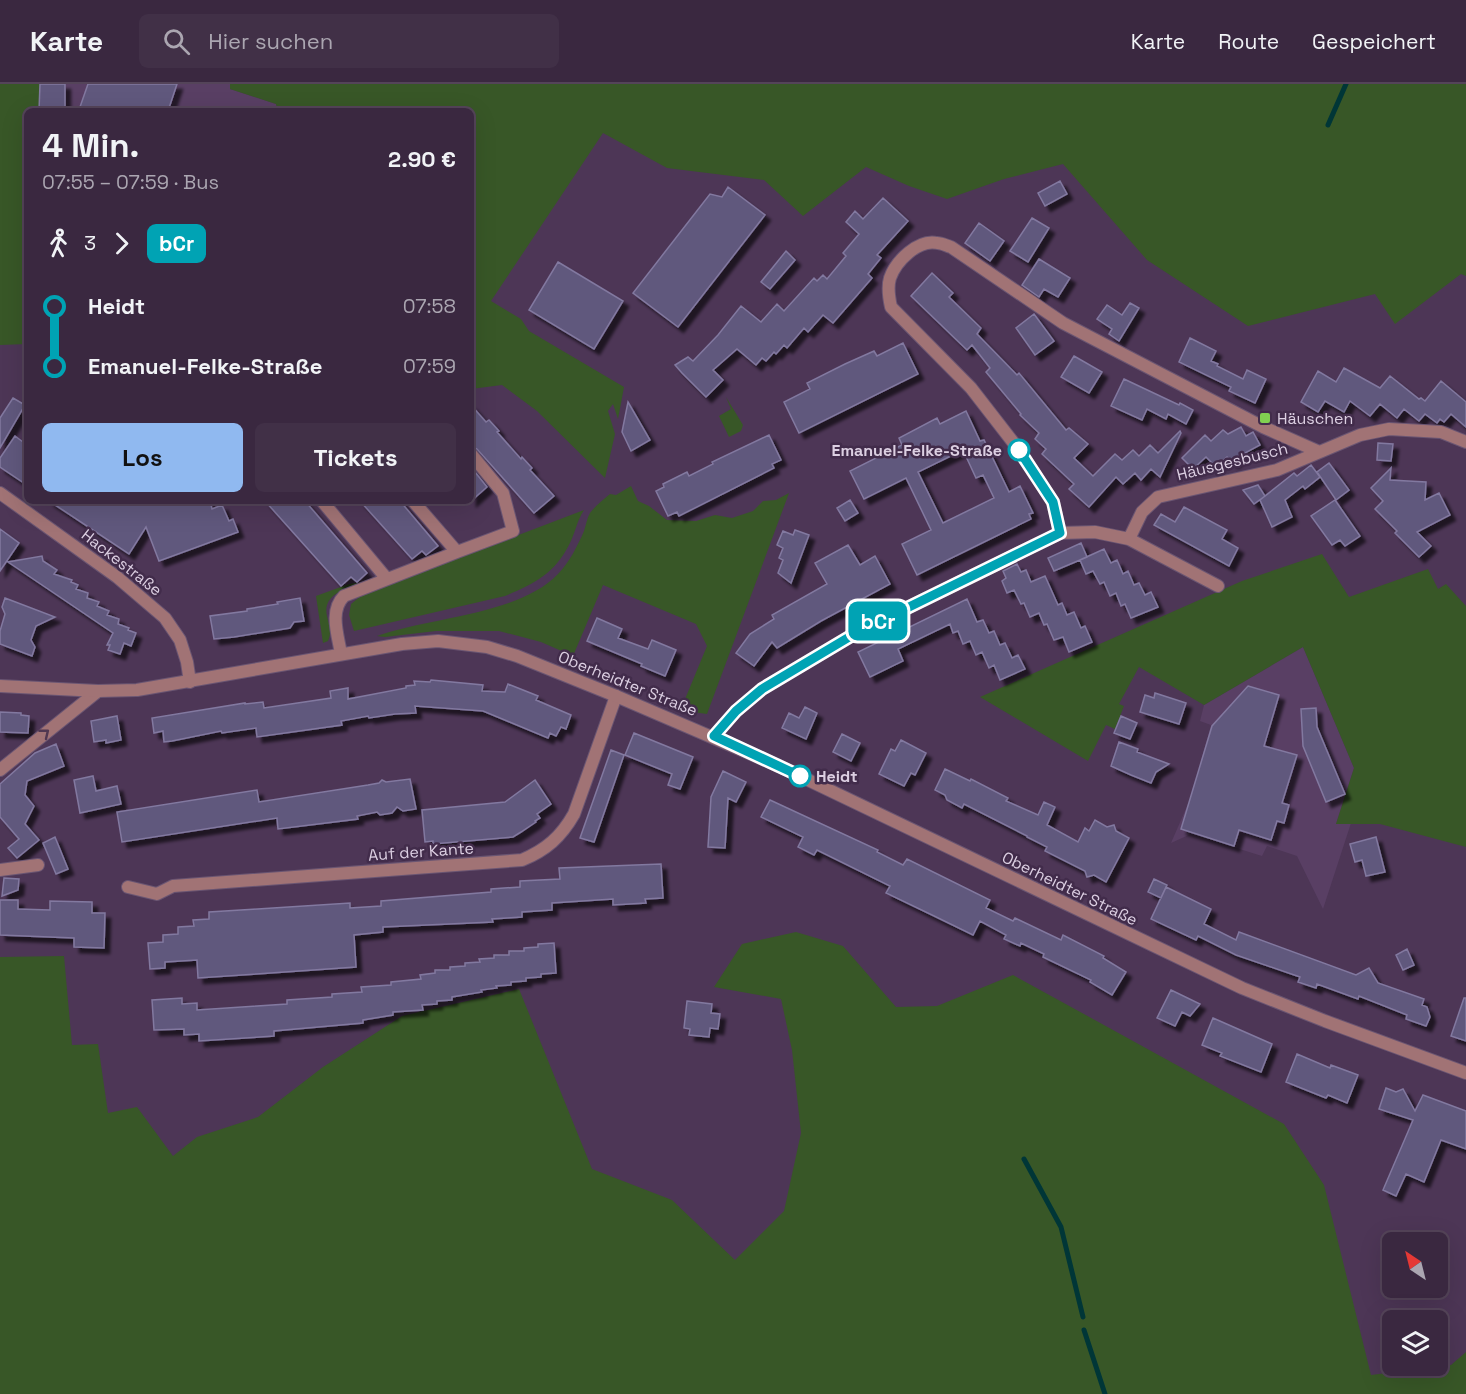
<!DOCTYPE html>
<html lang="de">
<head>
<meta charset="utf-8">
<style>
	:root { --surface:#3a2840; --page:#413047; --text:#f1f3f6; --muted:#aba6b1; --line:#544459; --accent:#90b9f0 }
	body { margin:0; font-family:"Space Grotesk",sans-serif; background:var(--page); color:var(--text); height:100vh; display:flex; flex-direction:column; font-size:22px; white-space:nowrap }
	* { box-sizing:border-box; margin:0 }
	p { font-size:20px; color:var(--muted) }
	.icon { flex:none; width:33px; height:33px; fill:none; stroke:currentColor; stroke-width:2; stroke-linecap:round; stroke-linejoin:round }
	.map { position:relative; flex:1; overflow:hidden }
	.drawer { position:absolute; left:24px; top:24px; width:450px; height:396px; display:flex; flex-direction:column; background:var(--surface); border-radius:9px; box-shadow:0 6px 24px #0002,0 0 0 2px var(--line) }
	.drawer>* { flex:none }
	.badge { padding:0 12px; border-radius:9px; font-size:21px; line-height:39px }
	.needle { width:39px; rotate:325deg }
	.tools { position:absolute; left:1382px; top:1148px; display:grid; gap:12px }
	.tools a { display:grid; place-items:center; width:66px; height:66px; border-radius:9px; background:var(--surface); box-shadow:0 6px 24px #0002,0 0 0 2px var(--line); font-size:30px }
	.map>.badge { position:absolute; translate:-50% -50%; box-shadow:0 0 0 3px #fff }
	.legs { display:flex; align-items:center; gap:9px; height:66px; padding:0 18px; font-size:20px }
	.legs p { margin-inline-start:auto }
	.head { display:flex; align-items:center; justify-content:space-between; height:102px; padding:0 18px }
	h1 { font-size:33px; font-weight:700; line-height:45px }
	.button { display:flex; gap:12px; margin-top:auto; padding:12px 18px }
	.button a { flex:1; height:69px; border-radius:9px; background:var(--accent); color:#111; font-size:24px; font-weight:700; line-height:69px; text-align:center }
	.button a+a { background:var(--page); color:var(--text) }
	ul { padding:0 18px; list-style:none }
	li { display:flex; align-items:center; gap:21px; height:60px; font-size:22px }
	li i { display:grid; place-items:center; width:9px; height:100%; margin:0 8px; background:currentColor }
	li i::after { content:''; width:15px; height:15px; margin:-8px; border:4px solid; border-radius:50%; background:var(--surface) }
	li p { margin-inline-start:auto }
	li:first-child i { background:linear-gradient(#0000 50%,currentColor 0) }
	li:last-child i { background:linear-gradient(currentColor 50%,#0000 0) }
	header { display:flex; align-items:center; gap:36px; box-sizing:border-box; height:84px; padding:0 30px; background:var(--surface); border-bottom:2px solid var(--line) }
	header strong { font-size:28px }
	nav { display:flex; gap:33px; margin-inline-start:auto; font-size:21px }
	.search { width:420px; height:54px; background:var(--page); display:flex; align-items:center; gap:15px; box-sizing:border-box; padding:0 21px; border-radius:9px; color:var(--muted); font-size:22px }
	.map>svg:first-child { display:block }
	.built { fill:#593f64 }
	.green { fill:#385727 }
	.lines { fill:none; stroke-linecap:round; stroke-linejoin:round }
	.stream { stroke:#003637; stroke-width:5 }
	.building { fill:#61587d; stroke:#8279a0; stroke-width:1.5; fill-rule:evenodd; filter:url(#shadow) }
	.minor-casing { stroke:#6a5572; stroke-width:14 }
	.tertiary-casing { stroke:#6a5572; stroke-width:14 }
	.minor { stroke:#a17375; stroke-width:12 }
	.tertiary { stroke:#a17375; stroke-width:12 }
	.oneway { stroke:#503751 }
	.line-1-casing { stroke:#fff; stroke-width:14 }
	.line-1 { stroke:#00a3b4; stroke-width:9 }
	.poi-dot { fill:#81d051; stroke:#422c4b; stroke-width:2 }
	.stop-1-dot { fill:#fff; stroke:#00a3b4; stroke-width:3 }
	.labels { text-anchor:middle; stroke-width:5; stroke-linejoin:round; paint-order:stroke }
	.poi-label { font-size:16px; fill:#dccfe2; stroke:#422c4b; text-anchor:start }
	.stop-label { font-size:16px; font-weight:bold; fill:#dccfe2; stroke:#422c4b; text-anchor:end }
	.street-label { font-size:16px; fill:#dccfe2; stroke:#422c4b }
</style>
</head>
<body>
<header>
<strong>Karte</strong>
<div class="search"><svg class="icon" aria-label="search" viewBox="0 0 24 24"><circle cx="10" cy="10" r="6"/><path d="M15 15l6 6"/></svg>Hier suchen</div>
<nav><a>Karte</a><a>Route</a><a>Gespeichert</a></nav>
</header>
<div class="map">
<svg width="1466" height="1310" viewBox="0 0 1466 1310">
	<defs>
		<filter id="shadow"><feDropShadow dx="5.5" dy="5.5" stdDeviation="1.5" flood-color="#0009"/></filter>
	</defs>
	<rect width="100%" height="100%" fill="#4d3656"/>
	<path class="built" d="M40,0H230V5L276,20L278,27H39Z
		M1303,563L1354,684L1336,740L1351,739L1323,825L1297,772L1267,762L1262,772L1191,750L1171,759L1191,713L1211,641L1200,637L1204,621Z"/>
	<path class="green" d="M0,0H40L39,27H27V260L0,261Z
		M230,0H1466V192L1461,190L1395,240L1375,210L1248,242L1147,176L1063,80L1004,95L947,115L909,102L866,83L803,132L764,96L667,84L603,49L491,217L521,235L529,247L624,303L618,335L613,320L608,327L615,350L605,394L537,327L502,301L471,305V27H278L276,20L230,5Z
		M726,313L743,341L741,347L729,353L719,332L731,325Z
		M631,402L638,417L649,422L667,436L696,437L715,431L732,434L753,427L763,417L776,416L789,409L707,630L685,627L683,620L707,562L696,540L603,501L573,572L541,558L499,547H436L385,553L377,552C429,533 519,531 558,490C569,479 578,461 584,447C586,441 587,434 590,429C595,422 603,416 610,410L616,411Z
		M584,426C577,436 575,450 569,461C554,490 534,500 505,512L354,547L349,531L351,520L362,511Z
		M1322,470L1349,513L1428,485L1438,505L1446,500L1466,522V763L1380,740H1336L1354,684L1303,563L1204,621L1139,583L1119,620L1124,622L1115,645L1106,641L1088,677L980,613L1242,497Z
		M363,498C347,504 322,510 327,532C329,541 332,548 328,557L323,559L316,512L349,500Z
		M796,848L843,862L896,923L937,922L1013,891L1284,1040L1324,1101L1371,1291L1451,1281L1466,1268V1310H0V873L64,872L72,961L98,960L108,1029L137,1023L173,1072L197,1053L258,1033L323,983L402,932L519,905L592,1085L672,1116L735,1176L784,1127L801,1049L792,966L781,915L714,903L742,860Z"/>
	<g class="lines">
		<path class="stream" d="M1328,41L1346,0
			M1024,1075L1061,1143L1083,1233
			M1084,1246L1105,1310"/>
	</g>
	<path class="building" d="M40,0H65V27H39Z
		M88,0H177L168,27H92L80,23Z
		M1060,97L1067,110L1045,122L1038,109Z
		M728,103L765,131L678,243L633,209L710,110L722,113Z
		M883,114L908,137L877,171L881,174L868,190L872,194L833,239L823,231L808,248L804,244L787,264L784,261L776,270L774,268L766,277L762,274L756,281L737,265L713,286L723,296L706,313L682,289L675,281L688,273L693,277L718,251L741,222L761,238L777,220L784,227L814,194L817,197L823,191L827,195L846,172L843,169L859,150L846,138L855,127L863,135Z
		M1032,134L1049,144L1028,178L1010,167Z
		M979,139L1004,157L990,177L965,159Z
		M786,167L795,176L770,205L761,198Z
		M1039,175L1070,194L1058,213L1044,205L1039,213L1022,201Z
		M558,178L623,217L594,265L529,226Z
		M932,189L953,209L949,213L981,244L977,250L1017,291L1019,289L1066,346L1069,344L1088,360L1074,374L1093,392L1115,370L1122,376L1133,366L1139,372L1150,361L1158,369L1180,347L1181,349L1160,393L1151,385L1141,396L1135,389L1123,400L1116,393L1089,423L1069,405L1074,400L1042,370L1046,365L1035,355L1039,349L1020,331L1021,330L986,288L990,284L972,261L967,266L911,212Z
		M1130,219L1139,224L1119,257L1109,250L1112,245L1097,235L1107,221L1122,231Z
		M1034,230L1054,257L1035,271L1016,244Z
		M1190,254L1216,267L1211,277L1218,280L1217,282L1243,295L1247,286L1266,295L1255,319L1229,307L1231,303L1179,278Z
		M903,259L918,290L799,349L784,318L810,305L807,299L845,280L874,267L877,272Z
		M1074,272L1102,288L1089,309L1061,293Z
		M1344,284L1380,304L1390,292L1419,315L1421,314L1425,317L1441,297L1466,318V343L1451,330L1444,338L1440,335L1437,339L1425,330L1419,337L1404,325L1397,334L1380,320L1370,332L1350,317L1344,328L1325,317L1318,328L1301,318L1318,287L1336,298Z
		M1124,295L1179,321L1180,319L1193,326L1186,340L1168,330L1166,335L1147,325L1142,336L1111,322Z
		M13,314L25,321L0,364V334Z
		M628,318L650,356L631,367L622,348Z
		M471,321L486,338L489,336L499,347L497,348L521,375L522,373L532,384L530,386L554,412L534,429L477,365L471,362Z
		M966,327L980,357L984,356L1009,408L1020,402L1033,429L1029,430L1031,435L917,491L902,460L931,446L906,394L864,415L850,387L902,361L899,354L937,334L940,340ZM963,366L976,394L983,391L994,414L943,439L918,388Z
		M1241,343L1246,352L1253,348L1260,361L1243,370L1233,379L1227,373L1216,383L1206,373L1193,385L1182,374L1205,351L1211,357L1223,346L1228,350Z
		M769,351L781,376L772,380L774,384L679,432L677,428L668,432L656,407L664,403L663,400L687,388L689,392L713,380L712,378Z
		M15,352L27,361V401L0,383V374Z
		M1378,359L1393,360L1391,377L1377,376Z
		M1329,379L1349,406L1336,416L1317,388Z
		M1311,381L1320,393L1305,405L1303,402L1285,416L1292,433L1272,443L1260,416L1294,389L1297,392Z
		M471,383L487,403L471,417Z
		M1391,384L1390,396L1426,398L1425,416L1439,409L1450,431L1417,448L1431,462L1419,473L1395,449L1397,447L1375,425L1383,417L1371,404Z
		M1258,401L1265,412L1254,420L1243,406Z
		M850,416L858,429L845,437L837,424Z
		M1335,416L1360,452L1345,462L1340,456L1332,461L1311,432Z
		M49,417H210L212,425L222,421L229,437L233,435L238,448L159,477L146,443L129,470Z
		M265,417H305L367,489L357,498L351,493L341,502Z
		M360,417H400L438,462L426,471L422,467L412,475Z
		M1184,423L1227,446L1222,455L1238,464L1229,482L1154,441L1161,430L1175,438Z
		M0,445L19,459L0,487Z
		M795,446L809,451L791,499L778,489L783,476L779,474L783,464L777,461L783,447L793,451Z
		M1081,459L1087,473L1054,487L1048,474Z
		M848,461L860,481L875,472L890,500L821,537L777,564L772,558L754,582L736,569L750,550L774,535L772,531L827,500L815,479Z
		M1104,465L1111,479L1117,476L1123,490L1128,487L1134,501L1139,499L1145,511L1151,508L1158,523L1131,534L1125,520L1121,522L1116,509L1110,512L1104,498L1100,500L1093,487L1086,490L1080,476Z
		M42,472L43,477L57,486L54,490L72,496L71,498L78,501L76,505L88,509L87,514L99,518L97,522L109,527L107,531L119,535L118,540L129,544L128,546L136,549L131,562L124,559L120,570L108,566L110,561H107L113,549L8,478Z
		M1017,480L1021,488L1026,486L1031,498L1045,492L1058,521L1062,519L1067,531L1074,528L1081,544L1085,542L1092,558L1069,568L1063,553L1054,556L1047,540L1044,541L1039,529L1030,533L1024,519L1021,520L1014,506L1007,509L1002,497L1006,494L1003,487Z
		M5,514L55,533L36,542L31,556L35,563L32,572L0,560V547L5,530L2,523Z
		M300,514L304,537L294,538L290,544L234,553L214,555L210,532L247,527V525L278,520L277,518Z
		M967,515L977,538L983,536L989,549L994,547L1000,561L1005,559L1012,574L1018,571L1025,585L1000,596L994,581L989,584L982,568L976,571L970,557L963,560L958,547L953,549L950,540L898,565L903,577L870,593L858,568Z
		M597,534L622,545L618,554L648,565L652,556L676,566L665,592L641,582L642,580L587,557Z
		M431,596L483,601L482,607L505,608L508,600L538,612L536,616L571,631L566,645L561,643L556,652L550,649L548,654L483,627L415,622L416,629L395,630L369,634L368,632L341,637L342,641L257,653L256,644L222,649L221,647L172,657L164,658L163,647L154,649L152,634L245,619V620L263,618L264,624L331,614L330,607L348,604V615L406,604V602L415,601L414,597L430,598Z
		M1248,602L1279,611L1264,662L1297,671L1282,719L1289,721L1284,739L1277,737L1271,756L1239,746L1234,762L1181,745L1212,642Z
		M1155,609L1186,619L1179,640L1140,628L1145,611L1154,614Z
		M805,623L817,629L806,655L782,644L789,629L799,634Z
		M1316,624L1317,643L1345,710L1326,718L1303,662L1301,625Z
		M0,628L21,629V631L29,632L28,649L0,648Z
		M117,632L121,656L106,659V656L94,658L91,637Z
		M1121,632L1137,639L1130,655L1114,649Z
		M634,649L693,673L680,705L668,701L672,690L625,671Z
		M842,650L860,659L851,677L833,668Z
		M901,656L926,669L915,691L911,689L904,702L879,690L891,665L895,667Z
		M1119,658L1138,665L1137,668L1169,680L1156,688L1151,699L1131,691L1111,682Z
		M56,660L64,682L27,697L25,711L34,722L25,740L39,756L17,774L8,764L19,755L0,733V700L35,669Z
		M611,666L624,671L594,758L580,754Z
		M945,685L970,697L971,695L1008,714L1006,717L1038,731L1044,718L1055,723L1047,741L1078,758L1085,744L1089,747L1095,736L1107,743L1114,741L1116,747L1129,754L1106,798L1094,791L1087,793L1085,787L1045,767L1047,763L1027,753V752L964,720L962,724L947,716L945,711L935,706Z
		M723,687L746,698L736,718L728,714L725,764L708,763L711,713Z
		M93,692L96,707L117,702L121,720L80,729L74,696Z
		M410,695L416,725L403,727L397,723L392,729L380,731L377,728L357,732L358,735L278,745L277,734L122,758L117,728L257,706L259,718L368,701L379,699L382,696L386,698Z
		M535,696L551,720L537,730L540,734L535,737L536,738L521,748L513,753L433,760V757L425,758L422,726L505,718Z
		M770,716L878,766L877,768L903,781L907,775L990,816L986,824L1013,837L1015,834L1061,856L1063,851L1104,872L1103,874L1126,888L1112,911L1090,898L1091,896L1043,873L1044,870L1021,859L1020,862L1004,855L1006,851L980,837L973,851L932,831L886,809L890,802L817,766L814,771L798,763L803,753L761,733Z
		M55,753L68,785L56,790L43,759Z
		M1376,753L1385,788L1366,792L1362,776L1355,778L1350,760Z
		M661,780L663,814L645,815L646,819L613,821V815L552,819V826L522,828V833L492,835L493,838L383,843V848L354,851L356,883L198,894L197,876L165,878V884L150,885L148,859L163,858V851L178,850V843L194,842L193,836L209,835V828L350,819V824L381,822V817L491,808V805L520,803V797L560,795L559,784Z
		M4,794L19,795L18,806L2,812Z
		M1154,795L1167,801L1161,814L1148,808Z
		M1166,803L1211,825L1204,840L1236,856L1239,848L1356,891L1369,884L1378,899L1424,915L1422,921L1427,923L1430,933L1426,942L1406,935L1407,931L1359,912L1358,915L1317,900L1316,904L1298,898L1300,893L1236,871L1198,852L1196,856L1151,835Z
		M0,816H18V825L50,826V817L92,818V829H105L104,864L74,863V854L0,851Z
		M554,859L556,889L541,890V893L526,894V897L511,898V901L496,902L497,904L481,906L482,908L452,913V916L437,917V920L422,921L423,926L393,928V931L363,936V939L274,947V952L199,957V950L184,951V945L154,946L152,916L182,914V920L197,919V926L287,920V916L332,913V910L362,908L361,903L391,901V898L421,895L420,891L435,889V886H450V883L465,882V879L480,878L479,875L494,874V871H509V867H524V864L538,863V860Z
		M1407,865L1414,881L1403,886L1396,871Z
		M1171,906L1200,920L1190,932L1182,928L1175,942L1157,934Z
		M1464,914H1466V957L1451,952Z
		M687,917L712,920L711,929L720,930L718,945L710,944L709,953L689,951L690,945L684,944Z
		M1213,934L1272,960L1261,988L1220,972L1222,969L1202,961Z
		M1297,970L1330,984L1331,981L1358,991L1347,1019L1328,1011L1326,1014L1286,998Z
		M1386,1004L1396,1008L1403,1005L1415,1027L1423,1011L1466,1027V1065L1441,1056L1424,1098L1406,1090L1396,1112L1383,1106L1413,1036L1379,1025Z"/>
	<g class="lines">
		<g class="minor-casing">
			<path id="minor" d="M0,409L117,493L165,534L180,556L187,578L190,598
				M322,417L387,495
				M1060,449L1095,448L1129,455L1218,502
				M1129,455L1142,428L1158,413L1277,386L1360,351L1389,345L1441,348L1466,358
				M457,468L513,447L503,409L471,370
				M341,570C338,551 329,527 344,512L457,468L413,417
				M714,652L736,627L762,605L856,549L1060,449L1053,418L1016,362L971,304L891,223C889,214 887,204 890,194C896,177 918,155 937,159C942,159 947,162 951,163L1063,239L1263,343L1317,367
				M0,686L98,607
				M0,786L38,781
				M128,803L157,810L173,802L522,776C546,766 561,753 574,730L616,612"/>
		</g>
		<g class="tertiary-casing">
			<path id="tertiary" d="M0,602L98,607L137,606L402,560L438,557L487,563L517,572L616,612L779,682L1242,904L1325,937L1466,989"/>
		</g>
		<use href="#minor" class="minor"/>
		<use href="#tertiary" class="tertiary"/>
	</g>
	<defs><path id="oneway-chevron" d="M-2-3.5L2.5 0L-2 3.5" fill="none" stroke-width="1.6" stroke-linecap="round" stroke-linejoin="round" transform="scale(1.5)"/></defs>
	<use class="oneway" href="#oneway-chevron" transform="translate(45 649) rotate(-39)"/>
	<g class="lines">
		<g class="line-1-casing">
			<path id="line-1" d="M800,692L714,652L736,627L762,605L856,549L1060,449L1053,418L1019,366"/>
		</g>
		<use href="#line-1" class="line-1"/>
	</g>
	<rect class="poi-dot" x="1259" y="328" width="12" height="12" rx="3"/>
	<g class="stop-1-dot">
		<circle cx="1019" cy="366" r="10"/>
		<circle cx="800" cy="692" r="10"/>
	</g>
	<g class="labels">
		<g class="poi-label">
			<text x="1277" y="340">Häuschen</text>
		</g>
		<g class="stop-label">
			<text x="1002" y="372">Emanuel-Felke-Straße</text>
			<text x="816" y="698" text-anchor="start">Heidt</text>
		</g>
		<g class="street-label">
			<text transform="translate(1232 377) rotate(-14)" y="6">Häusgesbusch</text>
			<text transform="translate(122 478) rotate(38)" y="6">Hackestraße</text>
			<text transform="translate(628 599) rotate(22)" y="6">Oberheidter Straße</text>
			<text transform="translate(421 767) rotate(-4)" y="6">Auf der Kante</text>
			<text transform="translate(1070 804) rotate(26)" y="6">Oberheidter Straße</text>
		</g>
	</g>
</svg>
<div class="tools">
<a><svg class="needle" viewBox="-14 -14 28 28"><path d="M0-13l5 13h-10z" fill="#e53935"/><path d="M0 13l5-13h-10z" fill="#aba6b1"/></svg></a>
<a><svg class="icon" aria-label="layers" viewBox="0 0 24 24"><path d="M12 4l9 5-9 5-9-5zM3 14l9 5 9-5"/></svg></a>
</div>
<b class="badge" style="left:878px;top:537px;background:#00a3b4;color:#fff">bCr</b>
<section class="drawer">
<div class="head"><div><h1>4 Min.</h1><p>07:55 – 07:59 · Bus</p></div><b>2.90 €</b></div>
<div class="legs"><svg class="icon" aria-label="walk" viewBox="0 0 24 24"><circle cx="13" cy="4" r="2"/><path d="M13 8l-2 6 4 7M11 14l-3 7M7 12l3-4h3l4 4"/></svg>3<svg class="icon" aria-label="forward" viewBox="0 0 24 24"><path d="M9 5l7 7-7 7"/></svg><b class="badge" style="background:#00a3b4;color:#fff">bCr</b></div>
<ul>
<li><i style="color:#00a3b4"></i><b>Heidt</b><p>07:58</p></li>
<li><i style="color:#00a3b4"></i><b>Emanuel-Felke-Straße</b><p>07:59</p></li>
</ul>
<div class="button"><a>Los</a><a>Tickets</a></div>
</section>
</div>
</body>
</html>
